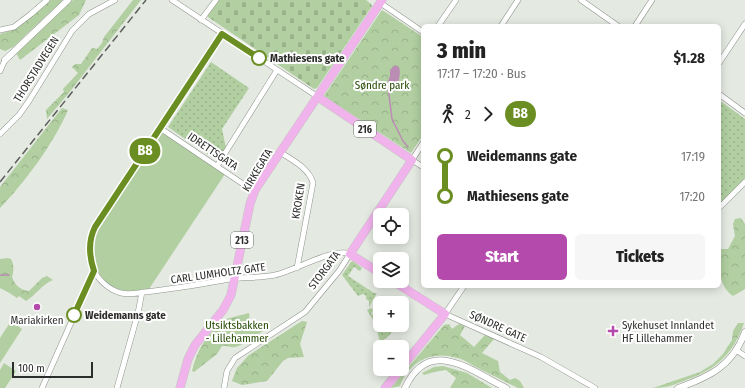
<!DOCTYPE html>
<html lang="en">
<head>
<meta charset="utf-8">
<style>
	:root { --surface:#fff; --page:#f6f6f6; --text:#222; --muted:#767676; --accent:#b44aab }
	body { margin:0; font-family:"Fira Sans Condensed",sans-serif; background:var(--page); color:var(--text); height:100vh; display:flex; flex-direction:column; font-size:15px; white-space:nowrap }
	* { box-sizing:border-box; margin:0 }
	p { font-size:13px; color:var(--muted) }
	.icon { flex:none; width:22px; height:22px; fill:none; stroke:currentColor; stroke-width:2; stroke-linecap:round; stroke-linejoin:round }
	.map { position:relative; flex:1; overflow:hidden }
	.side { position:absolute; left:421px; top:24px; width:300px; height:264px; display:flex; flex-direction:column; background:var(--surface); border-radius:6px; box-shadow:0 2px 10px #0003 }
	.side>* { flex:none }
	.badge { padding:0 8px; border-radius:13px; font-size:14px; line-height:26px }
	.controls { position:absolute; left:373px; top:208px; display:grid; gap:8px }
	.controls a { display:grid; place-items:center; width:36px; height:36px; border-radius:6px; background:var(--surface); box-shadow:0 2px 10px #0003; font-size:20px }
	.scale { position:absolute; left:12px; bottom:10px; width:81px; box-sizing:border-box; padding-left:4px; border:2px solid #2c2e2b; border-top:0; font-size:11px; line-height:14px; white-space:nowrap; color:#2c2e2b; -webkit-text-stroke:3px #fff; paint-order:stroke }
	.map>.badge { position:absolute; translate:-50% -50%; box-shadow:0 0 0 2px #fff }
	.legs { display:flex; align-items:center; gap:6px; height:44px; padding:0 16px; font-size:13px }
	.legs p { margin-inline-start:auto }
	.head { display:flex; align-items:center; justify-content:space-between; height:68px; padding:0 16px }
	h1 { font-size:22px; font-weight:800; line-height:30px }
	.cta { display:flex; gap:8px; margin-top:auto; padding:8px 16px }
	.cta a { flex:1; height:46px; border-radius:6px; background:var(--accent); color:#fff; font-size:16px; font-weight:800; line-height:46px; text-align:center }
	.cta a+a { background:var(--page); color:var(--text) }
	ul { padding:0 16px; list-style:none }
	li { display:flex; align-items:center; gap:14px; height:40px; font-size:15px }
	li i { display:grid; place-items:center; width:6px; height:100%; margin:0 5px; background:currentColor }
	li i::after { content:''; width:10px; height:10px; margin:-5px; border:3px solid; border-radius:50%; background:var(--surface) }
	li p { margin-inline-start:auto }
	li:first-child i { background:linear-gradient(#0000 50%,currentColor 0) }
	li:last-child i { background:linear-gradient(currentColor 50%,#0000 0) }
	.map>svg:first-child { display:block }
	.grass { fill:url(#grass-dots) }
	.forest { fill:url(#forest-crowns) }
	.cemetery { fill:url(#cemetery-stones) }
	.pitch { fill:#b1cfa0 }
	.water { fill:#bb8cb4 }
	.lines { fill:none; stroke-linecap:round; stroke-linejoin:round }
	.stream { stroke:#bb8cb4; stroke-width:1.5 }
	.minor-casing { stroke:#8e928b; stroke-width:6 }
	.tertiary-casing { stroke:#8e928b; stroke-width:7 }
	.primary-casing { stroke:#c4c4c4; stroke-width:9 }
	.minor { stroke:#fff; stroke-width:5 }
	.tertiary { stroke:#fff; stroke-width:6 }
	.primary { stroke:#f1b3eb; stroke-width:8 }
	.rail { stroke:#5b5e5a; stroke-width:1.5; stroke-dasharray:8 4; stroke-linecap:butt }
	.line-1-casing { stroke:#fff; stroke-width:9 }
	.line-1 { stroke:#6b8e23; stroke-width:6 }
	.stop-1-dot { fill:#fff; stroke:#6b8e23; stroke-width:2 }
	.poi-dot { fill:#b44aab; stroke:#fff; stroke-width:1.5 }
	.labels { text-anchor:middle; stroke-width:4; stroke-linejoin:round; paint-order:stroke }
	.shield { fill:#fff; stroke:#6b6d6b; stroke-width:1 }
	.shield-label { font-size:10px; font-weight:bold; fill:#2c2e2b }
	.stop-label { font-size:11px; font-weight:bold; fill:#2c2e2b; stroke:#fff; text-anchor:start }
	.street-label { font-size:11px; fill:#2c2e2b; stroke:#fff }
	.park-label { font-size:11px; fill:#234a00; stroke:#fff }
	.poi-label { font-size:11px; fill:#2c2e2b; stroke:#fff }
</style>
</head>
<body>
<div class="map">
<svg width="745" height="388" viewBox="0 0 745 388">
	<defs>
		<pattern id="grass-dots" width="8" height="8" patternUnits="userSpaceOnUse"><rect width="8" height="8" fill="#b1cfa0"/><path d="M2 2h.1M6 6h.1" fill="none" stroke="#98b28a" stroke-width="1.8" stroke-linecap="round"/></pattern>
		<pattern id="forest-crowns" width="20" height="18" patternUnits="userSpaceOnUse"><rect width="20" height="18" fill="#b1cfa0"/><path d="M2 6a3 3 0 1 1 6 0M12 15a3 3 0 1 1 6 0" fill="none" stroke="#98b28a"/></pattern>
		<pattern id="cemetery-stones" width="16" height="16" patternUnits="userSpaceOnUse"><rect width="16" height="16" fill="#b1cfa0"/><path d="M2 7V4a2 2 0 0 1 4 0v3zM10 15v-3a2 2 0 0 1 4 0v3z" fill="#98b28a"/></pattern>
	</defs>
	<rect width="100%" height="100%" fill="#e4e9e1"/>
	<path class="grass" d="M211,62L249,88L222,129L226,148L219,158L214,159L168,127Z
		M719,100L745,119V178L719,205Z
		M353,261L362,268L360,271L354,267L348,276L374,293H377L369,307V301L366,299V296L363,294L358,296L342,275L351,262Z
		M371,308L373,310L371,314L379,318L380,316V325H394C394,333 387,338 380,342L375,323L367,310Z"/>
	<path class="forest" d="M49,0H63L13,47L5,51L0,49V34L15,29L29,19Z
		M73,0H86L79,15L20,60L16,53Z
		M133,0H141L72,89L47,119L46,110L64,92L63,89L78,73L72,67L75,64H81L92,48L97,49L102,43L104,37Z
		M382,10L423,37V135L411,153L324,96Z
		M62,108L68,110C54,143 25,182 0,208V187Z
		M741,218L745,224V289L733,296C718,286 719,266 719,249H728L735,236L733,224L735,219Z
		M8,258L11,259C14,265 14,270 12,277C15,285 20,290 29,291L42,278L47,276L53,280C41,285 36,295 26,301L19,296L17,298L8,292L0,288V259Z
		M249,313L250,325L262,324L268,328C259,333 244,345 235,347C230,348 227,345 222,346L217,354L194,372L192,371C197,350 206,336 222,321L226,325L229,321L226,319Z
		M302,321L307,322L300,344L304,357L288,358L283,361L267,381L242,385L232,381L237,368L249,355Z
		M738,323H744C733,354 717,369 686,380C674,385 666,388 653,388L700,372L713,364L723,354L732,340L733,331Z
		M449,324L452,329L459,324L465,326L460,335L474,347L485,335L494,339L482,353L498,361L500,372L510,380L515,378L520,381L524,388H518C504,381 490,374 476,367C470,364 464,359 457,358C431,350 409,362 400,386L391,388L444,325Z
		M443,366L467,373L492,388H450L456,378L446,370L434,372L424,375L422,373L434,367Z"/>
	<path class="cemetery" d="M218,0H366L371,4L372,6L317,88L314,89L208,17L207,15Z"/>
	<path class="pitch" d="M160,133L164,134L225,174L149,289C141,290 131,292 122,290C98,285 87,255 95,234C101,218 113,203 123,189C135,171 146,150 160,133Z
		M11,321L22,329L0,363V338Z
		M4,363L16,371L5,388H0V370Z"/>
	<path class="water" d="M395,65L399,67C401,73 399,80 397,86L391,88L387,86V84L390,76V70Z"/>
	<g class="lines">
		<path class="stream" d="M388,87L392,119L403,141L408,147
			M0,275H9"/>
		<g class="minor-casing">
			<path id="minor" d="M172,0L318,97
				M581,0L618,26
				M379,2L423,32
				M201,20L216,0
				M438,26L456,0
				M501,26L518,0
				M635,26L652,0
				M0,30L14,27L31,14L47,0
				M222,34L97,224C89,237 87,253 93,268C97,279 109,290 121,293C129,295 137,293 145,292C173,289 201,284 230,279C245,277 260,278 275,275C295,271 333,247 350,254L339,271L305,312L235,358L227,371L224,388
				M719,63L745,24
				M0,71L5,60
				M719,94L745,113
				M160,128L249,188L255,190
				M0,134L19,115L29,101L72,31L89,14L115,0
				M423,143L412,160L423,167
				M280,152C292,160 309,168 313,183L297,268
				M217,166L277,70
				M719,208L745,182
				M464,286L445,314L541,357L595,388
				M736,350L745,356
				M42,388L94,271
				M117,388L138,313L142,292"/>
		</g>
		<g class="tertiary-casing">
			<path id="tertiary" d="M5,60L68,0
				M405,388C429,336 470,370 506,388
				M678,388C709,377 733,366 745,332"/>
		</g>
		<g class="primary-casing">
			<path id="primary" d="M318,97L412,160L350,254L380,273
				M393,281L445,314L402,367
				M180,388L188,359L195,345L223,310L231,295L250,204L255,190L382,0
				M385,388L401,369"/>
		</g>
		<use href="#minor" class="minor"/>
		<use href="#tertiary" class="tertiary"/>
		<use href="#primary" class="primary"/>
		<path class="rail" d="M0,182L146,0"/>
	</g>
	<g class="lines">
		<g class="line-1-casing">
			<path id="line-1" d="M74,315L94,271C89,256 88,241 95,227L222,34L259,58"/>
		</g>
		<use href="#line-1" class="line-1"/>
	</g>
	<g class="stop-1-dot">
		<circle cx="259" cy="58" r="7"/>
		<circle cx="74" cy="315" r="7"/>
	</g>
	<g class="poi-dot">
		<circle cx="37" cy="307" r="4"/>
		<path d="M611 325h4v4h4v4h-4v4h-4v-4h-4v-4h4z"/>
	</g>
	<g class="labels">
		<g class="shield">
			<rect x="354" y="121" width="22" height="16" rx="3"/>
			<rect x="231" y="232" width="22" height="16" rx="3"/>
		</g>
		<g class="shield-label">
			<text x="365" y="133">216</text>
			<text x="242" y="244">213</text>
		</g>
		<g class="stop-label">
			<text x="270" y="62">Mathiesens gate</text>
			<text x="85" y="319">Weidemanns gate</text>
		</g>
		<g class="street-label">
			<text transform="translate(36 69) rotate(-58)" y="4">THORSTADVEGEN</text>
			<text transform="translate(213 151) rotate(34)" y="4">IDRETTSGATA</text>
			<text transform="translate(257 170) rotate(-59)" y="4">KIRKEGATA</text>
			<text transform="translate(298 201) rotate(-81)" y="4">KROKEN</text>
			<text transform="translate(324 270) rotate(-53)" y="4">STORGATA</text>
			<text transform="translate(218 273) rotate(-8)" y="4">CARL LUMHOLTZ GATE</text>
			<text transform="translate(498 326) rotate(24)" y="4">SØNDRE GATE</text>
		</g>
		<g class="park-label">
			<text x="382" y="89">Søndre park</text>
			<text x="237" y="329">Utsiktsbakken<tspan x="237" dy="13">- Lillehammer</tspan></text>
		</g>
		<g class="poi-label">
			<text x="37" y="324">Mariakirken</text>
			<text x="622" y="329" text-anchor="start">Sykehuset Innlandet<tspan x="622" dy="13">HF Lillehammer</tspan></text>
		</g>
	</g>
</svg>
<div class="controls">
<a><svg class="icon" aria-label="locate" viewBox="0 0 24 24"><circle cx="12" cy="12" r="6"/><path d="M12 2v4M12 18v4M2 12h4M18 12h4"/></svg></a>
<a><svg class="icon" aria-label="layers" viewBox="0 0 24 24"><path d="M12 4l9 5-9 5-9-5zM3 14l9 5 9-5"/></svg></a>
<a>+</a>
<a>−</a>
</div>
<div class="scale">100 m</div>
<b class="badge" style="left:145px;top:151px;background:#6b8e23;color:#fff">B8</b>
<section class="side">
<div class="head"><div><h1>3 min</h1><p>17:17 – 17:20 · Bus</p></div><b>$1.28</b></div>
<div class="legs"><svg class="icon" aria-label="walk" viewBox="0 0 24 24"><circle cx="13" cy="4" r="2"/><path d="M13 8l-2 6 4 7M11 14l-3 7M7 12l3-4h3l4 4"/></svg>2<svg class="icon" aria-label="forward" viewBox="0 0 24 24"><path d="M9 5l7 7-7 7"/></svg><b class="badge" style="background:#6b8e23;color:#fff">B8</b></div>
<ul>
<li><i style="color:#6b8e23"></i><b>Weidemanns gate</b><p>17:19</p></li>
<li><i style="color:#6b8e23"></i><b>Mathiesens gate</b><p>17:20</p></li>
</ul>
<div class="cta"><a>Start</a><a>Tickets</a></div>
</section>
</div>
</body>
</html>
